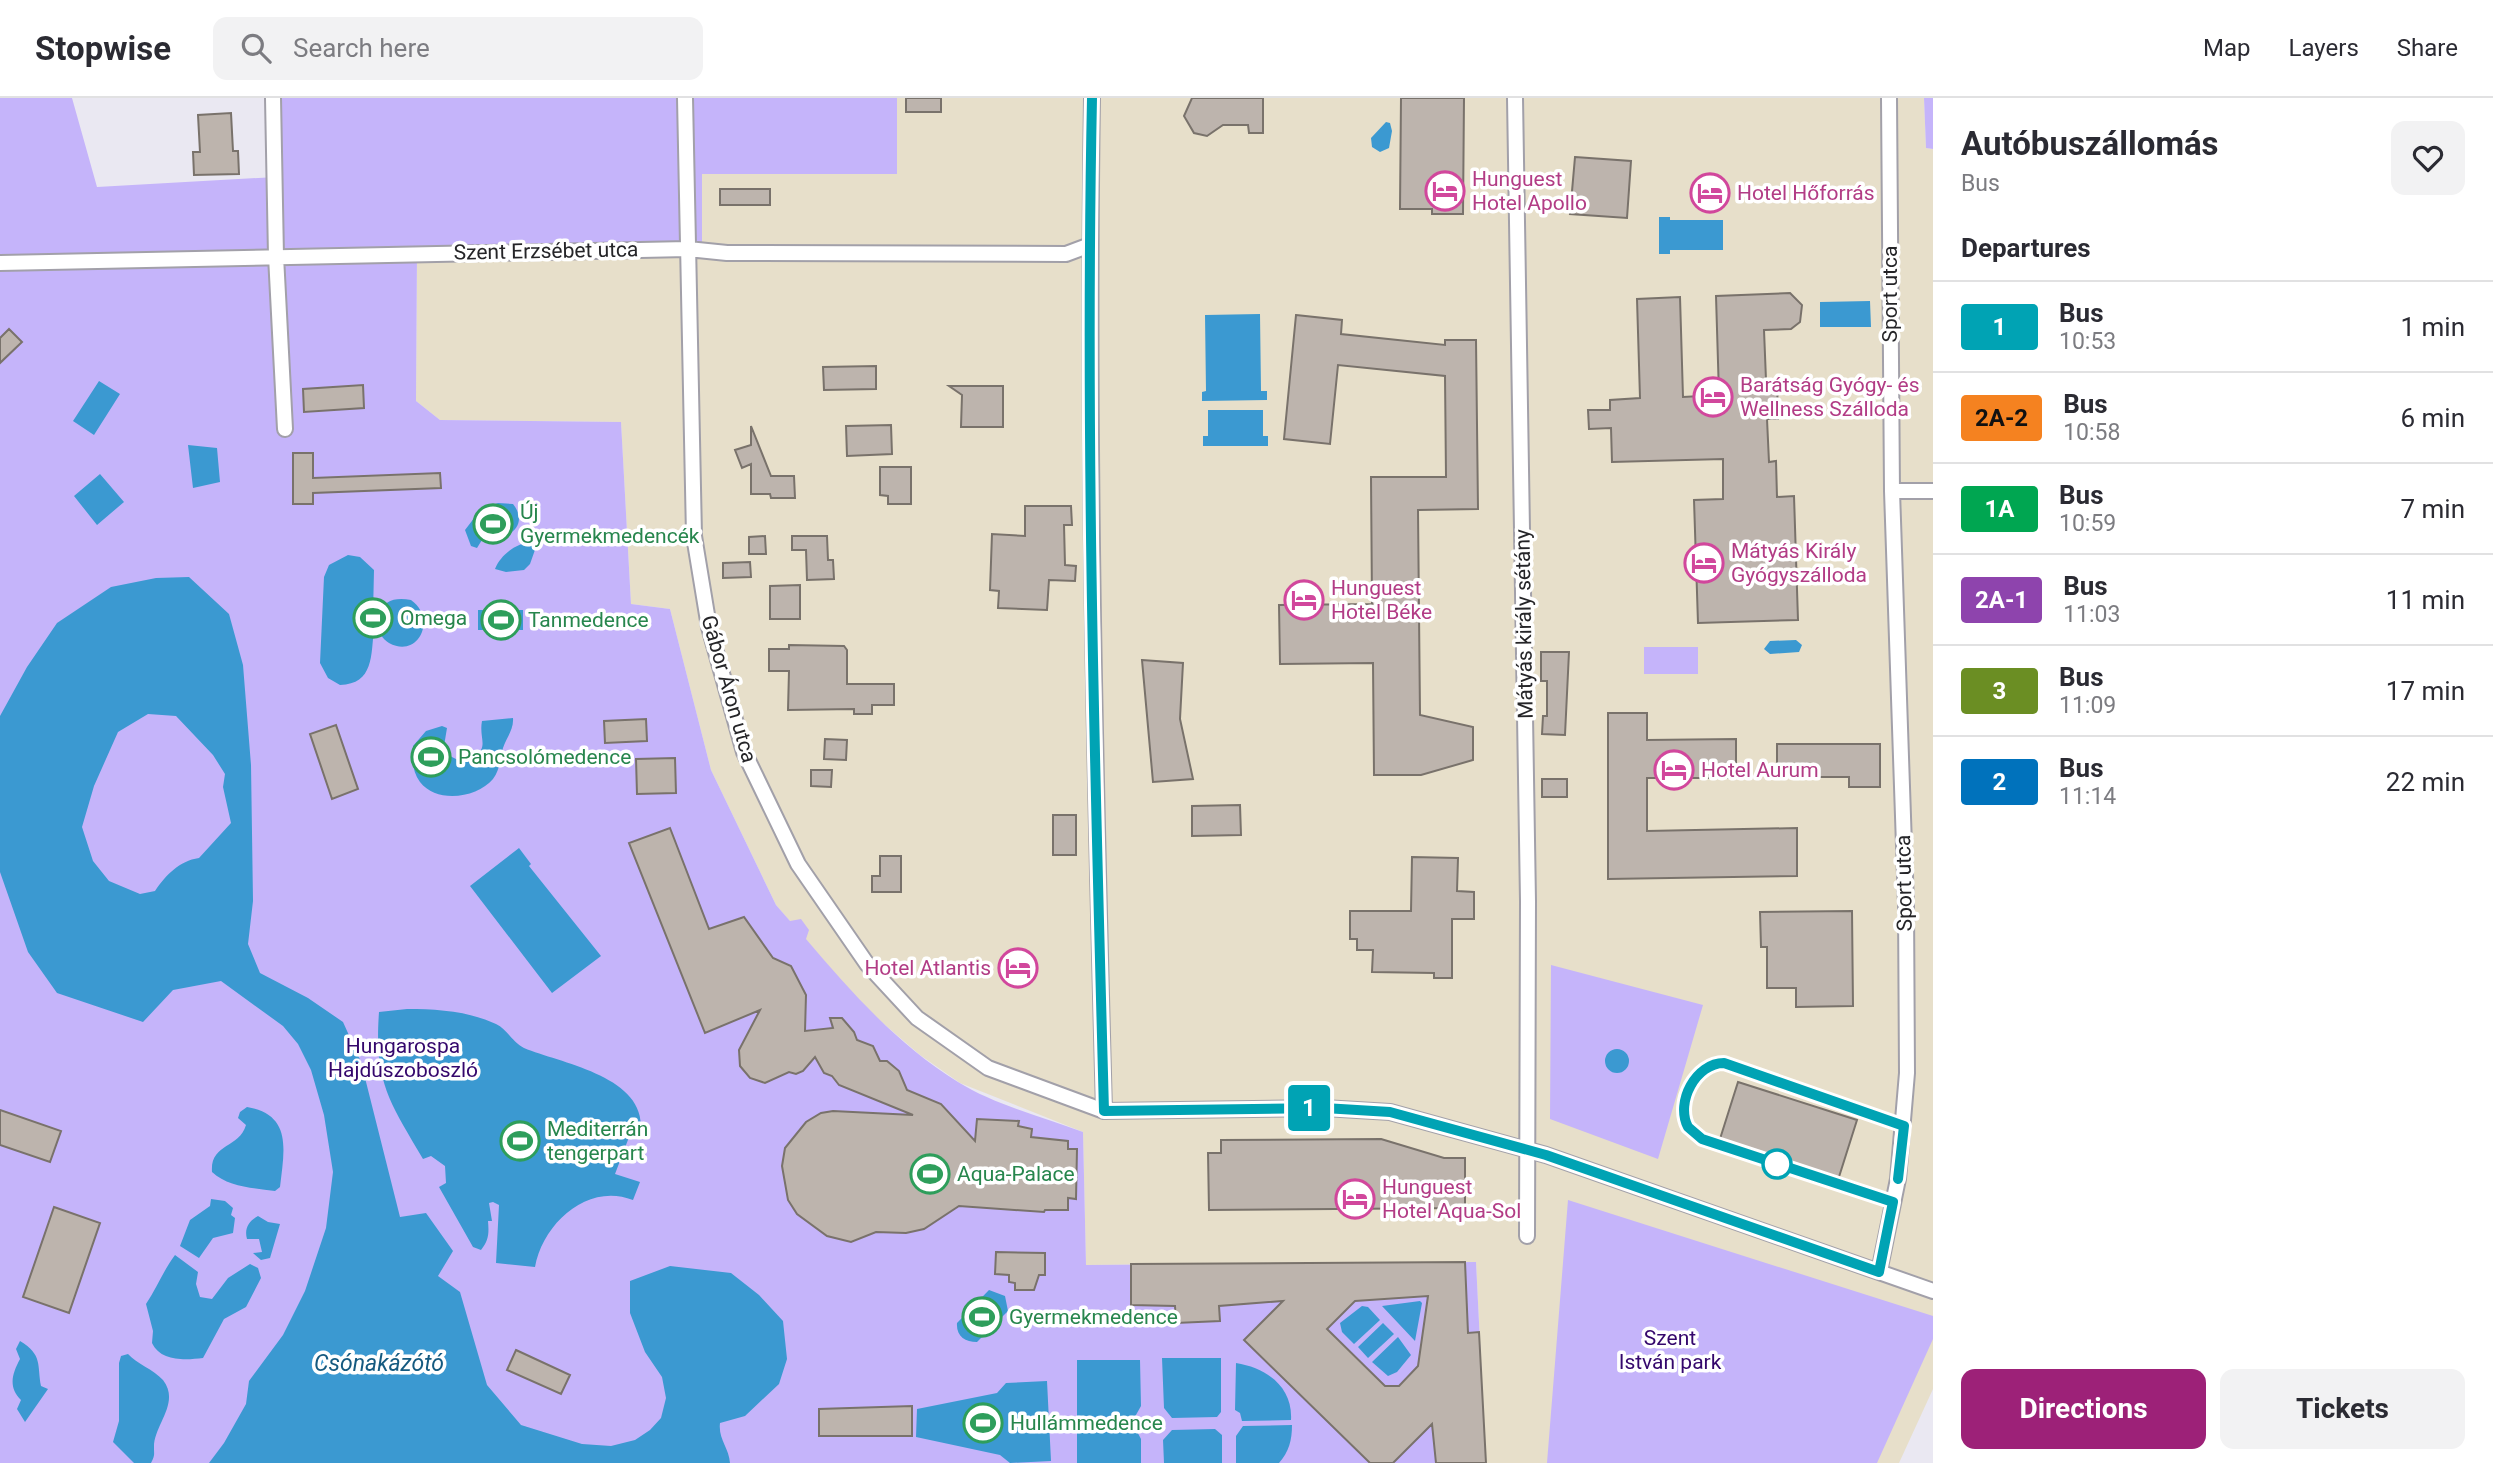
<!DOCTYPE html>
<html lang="en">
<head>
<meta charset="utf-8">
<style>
	:root { --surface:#fff; --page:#f2f2f3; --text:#2b2b33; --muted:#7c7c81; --line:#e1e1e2; --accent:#9d2178 }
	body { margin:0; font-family:Roboto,sans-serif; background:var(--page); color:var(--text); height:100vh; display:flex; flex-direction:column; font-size:26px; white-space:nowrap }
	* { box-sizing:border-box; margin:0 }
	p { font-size:23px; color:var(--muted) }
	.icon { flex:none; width:38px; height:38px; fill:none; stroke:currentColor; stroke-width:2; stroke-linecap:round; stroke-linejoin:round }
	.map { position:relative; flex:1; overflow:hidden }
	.side { display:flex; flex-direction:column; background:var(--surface); width:560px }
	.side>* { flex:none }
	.badge { padding:0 14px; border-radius:5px; font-size:24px; line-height:46px }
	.map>.badge { position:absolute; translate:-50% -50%; box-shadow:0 0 0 4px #fff }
	h2 { padding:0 28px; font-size:26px; line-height:63px }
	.round { display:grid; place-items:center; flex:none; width:74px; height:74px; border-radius:14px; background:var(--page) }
	.head { display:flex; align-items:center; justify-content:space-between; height:119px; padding:0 28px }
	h1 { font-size:33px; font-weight:700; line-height:52px }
	.button { display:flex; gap:14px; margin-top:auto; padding:14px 28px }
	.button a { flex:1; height:80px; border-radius:14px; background:var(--accent); color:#fff; font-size:28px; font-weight:700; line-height:80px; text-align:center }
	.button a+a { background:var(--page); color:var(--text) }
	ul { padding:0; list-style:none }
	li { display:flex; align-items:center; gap:21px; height:91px; padding:0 28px; border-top:2px solid var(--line) }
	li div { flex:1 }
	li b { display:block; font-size:26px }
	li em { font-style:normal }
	li .badge { min-width:77px; font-weight:700; text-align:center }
	header { display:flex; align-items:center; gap:42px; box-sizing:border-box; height:98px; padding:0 35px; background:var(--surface); border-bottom:2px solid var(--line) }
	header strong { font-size:33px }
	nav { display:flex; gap:38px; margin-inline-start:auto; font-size:24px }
	.search { width:490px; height:63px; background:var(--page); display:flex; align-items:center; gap:18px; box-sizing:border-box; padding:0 24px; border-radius:14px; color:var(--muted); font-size:26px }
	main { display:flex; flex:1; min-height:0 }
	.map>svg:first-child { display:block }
	.commercial { fill:#e7dfca }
	.green { fill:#c5b4fa }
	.water { fill:#3b99d1; fill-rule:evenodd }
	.building { fill:#bdb4ad; stroke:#79726b; stroke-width:2; fill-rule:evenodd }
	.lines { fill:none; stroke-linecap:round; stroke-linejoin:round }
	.street-casing { stroke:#a2a0a9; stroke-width:18 }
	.street { stroke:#fff; stroke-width:14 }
	.line-casing { stroke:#fff; stroke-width:16 }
	.line { stroke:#00a3b4; stroke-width:10 }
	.stop-dot { fill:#fff; stroke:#00a3b4; stroke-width:3.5 }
	.labels { text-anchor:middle; stroke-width:7; stroke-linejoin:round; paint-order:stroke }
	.hotel-label { font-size:21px; fill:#b23c85; stroke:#fff; text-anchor:start }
	.street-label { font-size:21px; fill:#252528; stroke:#fff }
	.leisure-label { font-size:21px; fill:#27864d; stroke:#fff; text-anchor:start }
	.park-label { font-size:21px; fill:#34076c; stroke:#fff }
	.water-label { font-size:23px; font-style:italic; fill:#155a80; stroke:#fff }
</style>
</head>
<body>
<header>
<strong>Stopwise</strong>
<div class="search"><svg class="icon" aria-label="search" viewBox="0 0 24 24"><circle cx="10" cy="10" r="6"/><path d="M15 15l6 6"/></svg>Search here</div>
<nav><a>Map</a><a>Layers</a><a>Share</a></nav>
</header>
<main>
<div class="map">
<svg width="1933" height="1365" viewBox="0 0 1933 1365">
	<rect width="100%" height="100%" fill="#eae8f2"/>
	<path class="commercial" d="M897,0H1924L1926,50L1933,51V1291L1899,1365H1486L1476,1164L1086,1167L1083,1034L960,985L920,957L863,908L776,807L711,672L670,511L631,506L621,324L440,322L416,303L417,155L702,154V76H897Z"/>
	<path class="green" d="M0,0H72L97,89L276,79V0H897V76H702V155H417L416,303L440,322L621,324L631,506L670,511L711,672L776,807L790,823L801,821L809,832L806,841C851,894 898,947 958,984C995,1007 1043,1019 1083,1034L1086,1167L1476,1164L1486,1365H0Z
		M1924,0H1933V51L1926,50Z
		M1644,549H1698V576H1644Z
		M1551,867L1703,907L1658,1061L1550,1021Z
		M1568,1102L1933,1218V1241L1877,1365H1547Z"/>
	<path class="water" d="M1386,24L1390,25L1392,33L1389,50L1380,54L1372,49L1371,40Z
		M1659,119H1670V122H1723V152H1670V156H1659Z
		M1870,203L1871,229H1820V204Z
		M1260,216L1261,293H1267V302L1202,303V294L1206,293L1205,217Z
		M99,283L120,296L94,337L73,323Z
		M1208,312H1263V338H1268V348H1203V338H1208Z
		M188,347L217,350L220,384L193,390Z
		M100,376L124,404L97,427L74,398Z
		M498,405L513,406C523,418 521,434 502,438C496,440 491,436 485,437L477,450L471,448L465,432L481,411Z
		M533,443L536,449L530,466L524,472L506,474L495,471C501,456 517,445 533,443Z
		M348,457L360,459L374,472L373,516L378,517C383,502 396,499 411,502C437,520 419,561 389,545C382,541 380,534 374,530C371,557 374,586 340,587L328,580L320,565L324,479L329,467Z
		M189,479L229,516L243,567L251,667L253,803L248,846L260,875L308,900L343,924L361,964L400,1119L426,1115L453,1153L438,1178L460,1194L487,1287L521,1327L582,1346L611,1348L635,1342L650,1332L661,1320L666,1300L662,1279L645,1254L630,1215V1183L670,1168L731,1175L759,1197L783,1223L787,1261L779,1286L745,1318L720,1325C718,1341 729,1350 730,1365H209L224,1345L246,1306L249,1283L283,1237L305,1193L326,1130L333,1074L324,1017L311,972L298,946L283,928L221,883L173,892L143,924L57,895L28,854L0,774V618L27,569L57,525L111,489L156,480ZM148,616L176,618L213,657L225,676L223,689L231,725L199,760C179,763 166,777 155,793L140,796L109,783L93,763L82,729L94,688L118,634Z
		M478,512H523V532H478Z
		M1796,542L1802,547L1799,554L1770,556L1764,551L1770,543Z
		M513,620C514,632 506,640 503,650C500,661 500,672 493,681C477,700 437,706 420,684C412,673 412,661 413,648L426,633L442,628L447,630L444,648L448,657L462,664C494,653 478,643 482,623Z
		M519,750L531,766L529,768L601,858L552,895L470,788Z
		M407,911C437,911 468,913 496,926C507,931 512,944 524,950C560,965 640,977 641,1027L634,1026L615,1076L640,1084L633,1102C588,1084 543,1125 535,1169L496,1165L499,1107L493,1104L489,1105L492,1123H488C489,1135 489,1142 481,1152L473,1149L439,1089L446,1085L445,1068L431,1058L423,1061C389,1003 374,984 379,914Z
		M1605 963a12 12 0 1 1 24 0a12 12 0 1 1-24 0Z
		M247,1009C293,1017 284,1053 280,1089L275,1093C253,1090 228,1089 212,1074C210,1045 239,1051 246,1027L238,1020L240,1014Z
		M211,1101L225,1103L233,1110L231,1117L235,1120L233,1135L213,1140L199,1160L180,1148L190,1122L210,1108Z
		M258,1118L268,1124L280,1126L270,1160L261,1162L253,1155L262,1154L259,1141H247C244,1130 249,1123 258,1118Z
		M175,1157L198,1174L196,1186L200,1199L212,1201L228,1180L250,1166L258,1170L261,1180L246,1209L224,1221L203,1260C186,1262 161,1264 152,1245L153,1233L146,1206C157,1190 163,1173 175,1157Z
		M989,1192L1005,1198L1008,1213L977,1244C965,1244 956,1238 957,1225Z
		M1420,1203L1422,1205L1415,1243L1382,1208Z
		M1362,1208L1368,1209L1380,1222L1354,1246L1342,1234L1340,1225Z
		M1383,1225L1394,1236L1368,1260L1358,1249Z
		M1398,1239L1411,1257L1397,1274L1388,1278L1372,1264Z
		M20,1243C43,1257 37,1267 41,1288L48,1291L25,1324L17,1311L21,1302C8,1289 12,1276 20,1261L16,1251Z
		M128,1256C137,1266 153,1271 163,1282C181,1305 153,1328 154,1350C154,1357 155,1357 151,1365H134L113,1344L119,1323V1265L121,1258Z
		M1162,1260H1221V1314L1217,1319L1172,1320L1164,1310Z
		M1077,1262H1140L1141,1308L1132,1324L1141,1341V1365H1077Z
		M1236,1265C1267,1270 1293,1289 1291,1322L1242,1323L1240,1315L1235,1312Z
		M1047,1283L1051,1363L1010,1365L1000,1357L916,1339L917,1311L997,1295L1006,1285Z
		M1292,1327C1292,1342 1289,1354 1279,1365H1236V1338L1243,1328Z
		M1215,1331L1222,1337V1365H1164L1163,1342L1172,1332Z"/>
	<path class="building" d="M906,0H941V14H906Z
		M1192,0H1263V35H1249L1248,27H1223L1207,38L1194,35L1184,18Z
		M1401,0H1464L1463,116H1432V111H1400Z
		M231,15L233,53H238L239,76L194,77L193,54H200L198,17Z
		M1575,59L1631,63L1627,120L1570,116Z
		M720,91H770V107H720Z
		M1790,195L1802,207L1800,224L1791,231L1764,232L1766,282H1777L1778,321H1767L1769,364L1776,363L1777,399L1794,398L1798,522L1698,525L1694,402L1723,401V361L1612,364L1611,330L1589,331L1588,312H1610V302L1640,300L1637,201L1680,199L1683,299L1719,297L1716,198Z
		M1296,217L1342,222L1341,236L1445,247V242H1476L1478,411L1418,412L1420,617L1473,629V662L1421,677H1374L1373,565L1280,566L1279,507L1372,506L1371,379H1446L1445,278L1338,267L1330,346L1284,341Z
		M9,231L22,244L0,265V240Z
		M876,268V291L824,292L823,269Z
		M363,287L364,310L304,314L303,291Z
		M949,288H1003V329H961L962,297Z
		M891,327L892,356L847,358L846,328Z
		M751,328L771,378H794L795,400H771L770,396H751V366L742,370L735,352L751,347Z
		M293,355H313V380L440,375L441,390L313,395V406H293Z
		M880,369H911V406H888V398L880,397Z
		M1025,408H1071L1072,427H1064L1065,467L1076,468L1075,483L1049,482L1047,512L998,510L999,493L990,492L992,436L1025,438Z
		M765,438L766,456H749V439Z
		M792,438H827L828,462H833L834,481L807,482L806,452H792Z
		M750,464L751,479L723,480V465Z
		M800,487V521H770V488Z
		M789,547L844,548L847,552V586H894V607H872V616H854V611L788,612L789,573H769V551H789Z
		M1541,554H1569L1565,637L1542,636L1543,618H1547V583H1541Z
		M1142,562L1183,565L1180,621L1193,681L1153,684Z
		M1608,615H1647V642L1736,641V680H1647V733L1797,730V778L1608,781Z
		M646,621L647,643L605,645L604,623Z
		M336,627L358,691L332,701L310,636Z
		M825,641L847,642L846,662L824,661Z
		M1777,646H1880V689H1849V679H1777Z
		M675,660L676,695L637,696L636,661Z
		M811,672H832L831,689L811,688Z
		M1542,681H1567V699H1542Z
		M1240,707L1241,737L1192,738V708Z
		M1053,717H1076V757H1053Z
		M670,730L709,831L744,819L773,860L791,868L806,897L805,933L833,930L830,920H842L854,934L857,942L873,948L880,963H887L899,973L907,992L941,1006L975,1043L977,1021L1019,1023L1018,1028L1032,1031L1031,1039L1068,1043V1051H1077L1076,1101L1068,1100V1112H1045L1044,1114L959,1108L924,1131L906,1135L876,1134L851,1144L827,1138L797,1116L788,1102L782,1068L785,1050L806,1024L821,1015L833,1013L913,1017L839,987L832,978L824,975L815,959L803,973L796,976L789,974L765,985L750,980L740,968L739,952L760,912L705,935L629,745Z
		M880,758H901V794H872V778H880Z
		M1412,759L1458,760L1457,793L1474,794V821H1452V880H1434V875L1372,874L1373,852H1357V841H1350V813H1411Z
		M1852,813L1853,908L1796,909V890H1767V849H1761L1760,814Z
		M1738,984L1857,1022L1838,1082L1719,1044Z
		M0,1012L61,1033L50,1064L0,1047Z
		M1381,1041L1444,1060H1465V1110L1209,1112L1208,1055H1221V1042Z
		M54,1109L100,1125L69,1215L23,1199Z
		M996,1154L1045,1155V1177H1039L1034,1192H1015V1185L1009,1184V1177L995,1176Z
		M1465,1164L1468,1235L1479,1234L1486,1365H1436L1432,1326L1393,1365H1370L1244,1242L1283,1203L1219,1208L1220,1223L1176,1225L1175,1208L1131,1207V1166ZM1428,1198L1418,1268L1399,1288H1385L1327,1231L1355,1203Z
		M516,1252L570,1277L561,1296L507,1272Z
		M912,1308V1338H819V1311Z"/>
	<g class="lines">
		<g class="street-casing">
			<path id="street" d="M273,0L276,158L285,331
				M685,0L694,438L709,529L744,654L798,766L867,866L917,920L988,970L1104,1013L1324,1010L1390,1014L1546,1057L1933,1193
				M1092,0C1087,338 1095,675 1104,1013
				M1515,0L1528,803L1527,1138
				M0,165L688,151L727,155L1066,156L1090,147
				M1892,393H1933
				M1879,1174L1898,1081L1907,975L1906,807L1892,393L1889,0"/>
		</g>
		<use href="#street" class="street"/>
	</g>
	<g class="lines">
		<g class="line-casing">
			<path id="line" d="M1092,0C1085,337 1095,676 1104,1013L1324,1010L1390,1014L1546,1057L1879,1174L1893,1104L1702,1041L1688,1029C1675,1004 1696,965 1724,965L1904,1028L1898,1081"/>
		</g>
		<use href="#line" class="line"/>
	</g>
	<defs>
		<g id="hotel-ring" transform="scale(2.0125)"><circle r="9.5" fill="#fff" stroke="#d1479c" stroke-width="1.5"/><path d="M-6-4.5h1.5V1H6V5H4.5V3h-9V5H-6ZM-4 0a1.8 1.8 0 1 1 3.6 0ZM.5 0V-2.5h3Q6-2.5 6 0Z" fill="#d1479c"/></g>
		<g id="stadium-ring" transform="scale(2.0125)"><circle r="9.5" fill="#fff" stroke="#2e9e5b" stroke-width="1.5"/><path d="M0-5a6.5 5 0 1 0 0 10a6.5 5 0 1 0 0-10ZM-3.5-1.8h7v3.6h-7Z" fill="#2e9e5b"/></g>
	</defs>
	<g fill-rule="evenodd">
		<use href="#hotel-ring" x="1445" y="93"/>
		<use href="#hotel-ring" x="1710" y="95"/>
		<use href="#hotel-ring" x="1713" y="299"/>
		<use href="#stadium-ring" x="493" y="426"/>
		<use href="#hotel-ring" x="1704" y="465"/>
		<use href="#hotel-ring" x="1304" y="502"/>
		<use href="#stadium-ring" x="373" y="520"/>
		<use href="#stadium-ring" x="501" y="522"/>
		<use href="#stadium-ring" x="431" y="659"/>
		<use href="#hotel-ring" x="1674" y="672"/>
		<use href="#hotel-ring" x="1018" y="870"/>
		<use href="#stadium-ring" x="520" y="1043"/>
		<use href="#stadium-ring" x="930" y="1076"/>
		<use href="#hotel-ring" x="1355" y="1101"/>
		<use href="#stadium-ring" x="982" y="1219"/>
		<use href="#stadium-ring" x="983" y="1325"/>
	</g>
	<circle class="stop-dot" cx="1777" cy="1066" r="14"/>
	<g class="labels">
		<g class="hotel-label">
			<text x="1472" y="88">Hunguest<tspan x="1472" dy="24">Hotel Apollo</tspan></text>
			<text x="1737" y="102">Hotel Hőforrás</text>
			<text x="1740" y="294">Barátság Gyógy- és<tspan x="1740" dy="24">Wellness Szálloda</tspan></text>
			<text x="1731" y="460">Mátyás Király<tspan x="1731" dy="24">Gyógyszálloda</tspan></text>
			<text x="1331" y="497">Hunguest<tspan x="1331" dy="24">Hotel Béke</tspan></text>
			<text x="1701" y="679">Hotel Aurum</text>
			<text x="991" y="877" text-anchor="end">Hotel Atlantis</text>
			<text x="1382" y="1096">Hunguest<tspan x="1382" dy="24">Hotel Aqua-Sol</tspan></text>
		</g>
		<g class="street-label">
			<text transform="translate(546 153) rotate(-1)" y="7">Szent Erzsébet utca</text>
			<text transform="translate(1890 196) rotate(-90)" y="7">Sport utca</text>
			<text transform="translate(1524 526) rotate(-91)" y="7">Mátyás király sétány</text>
			<text transform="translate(729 591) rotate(74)" y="7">Gábor Áron utca</text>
			<text transform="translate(1904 785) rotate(-91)" y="7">Sport utca</text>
		</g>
		<g class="leisure-label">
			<text x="520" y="421">Új<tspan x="520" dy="24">Gyermekmedencék</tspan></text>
			<text x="400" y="527">Omega</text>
			<text x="528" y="529">Tanmedence</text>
			<text x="458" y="666">Pancsolómedence</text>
			<text x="547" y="1038">Mediterrán<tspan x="547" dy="24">tengerpart</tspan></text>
			<text x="957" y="1083">Aqua-Palace</text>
			<text x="1009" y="1226">Gyermekmedence</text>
			<text x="1010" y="1332">Hullámmedence</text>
		</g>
		<g class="park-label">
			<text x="403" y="955">Hungarospa<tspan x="403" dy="24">Hajdúszoboszló</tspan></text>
			<text x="1670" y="1247">Szent<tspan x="1670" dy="24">István park</tspan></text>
		</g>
		<g class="water-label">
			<text x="379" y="1273">Csónakázótó</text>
		</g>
	</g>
</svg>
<b class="badge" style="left:1309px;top:1010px;background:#00a3b4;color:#fff">1</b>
</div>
<section class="side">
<div class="head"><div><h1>Autóbuszállomás</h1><p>Bus</p></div><a class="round"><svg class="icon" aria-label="heart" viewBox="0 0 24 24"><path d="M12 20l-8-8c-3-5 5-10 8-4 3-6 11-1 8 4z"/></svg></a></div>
<h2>Departures</h2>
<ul>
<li><span class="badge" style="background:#00a3b4;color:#fff">1</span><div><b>Bus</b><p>10:53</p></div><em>1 min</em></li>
<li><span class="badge" style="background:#f58220;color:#111">2A-2</span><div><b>Bus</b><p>10:58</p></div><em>6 min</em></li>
<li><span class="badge" style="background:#00a651;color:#fff">1A</span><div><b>Bus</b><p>10:59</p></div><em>7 min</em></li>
<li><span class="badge" style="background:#8e44ad;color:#fff">2A-1</span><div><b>Bus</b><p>11:03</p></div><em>11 min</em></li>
<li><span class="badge" style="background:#6b8e23;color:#fff">3</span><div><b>Bus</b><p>11:09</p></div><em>17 min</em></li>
<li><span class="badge" style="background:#0072bc;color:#fff">2</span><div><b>Bus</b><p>11:14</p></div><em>22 min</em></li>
</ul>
<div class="button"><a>Directions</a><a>Tickets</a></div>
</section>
</main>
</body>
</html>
